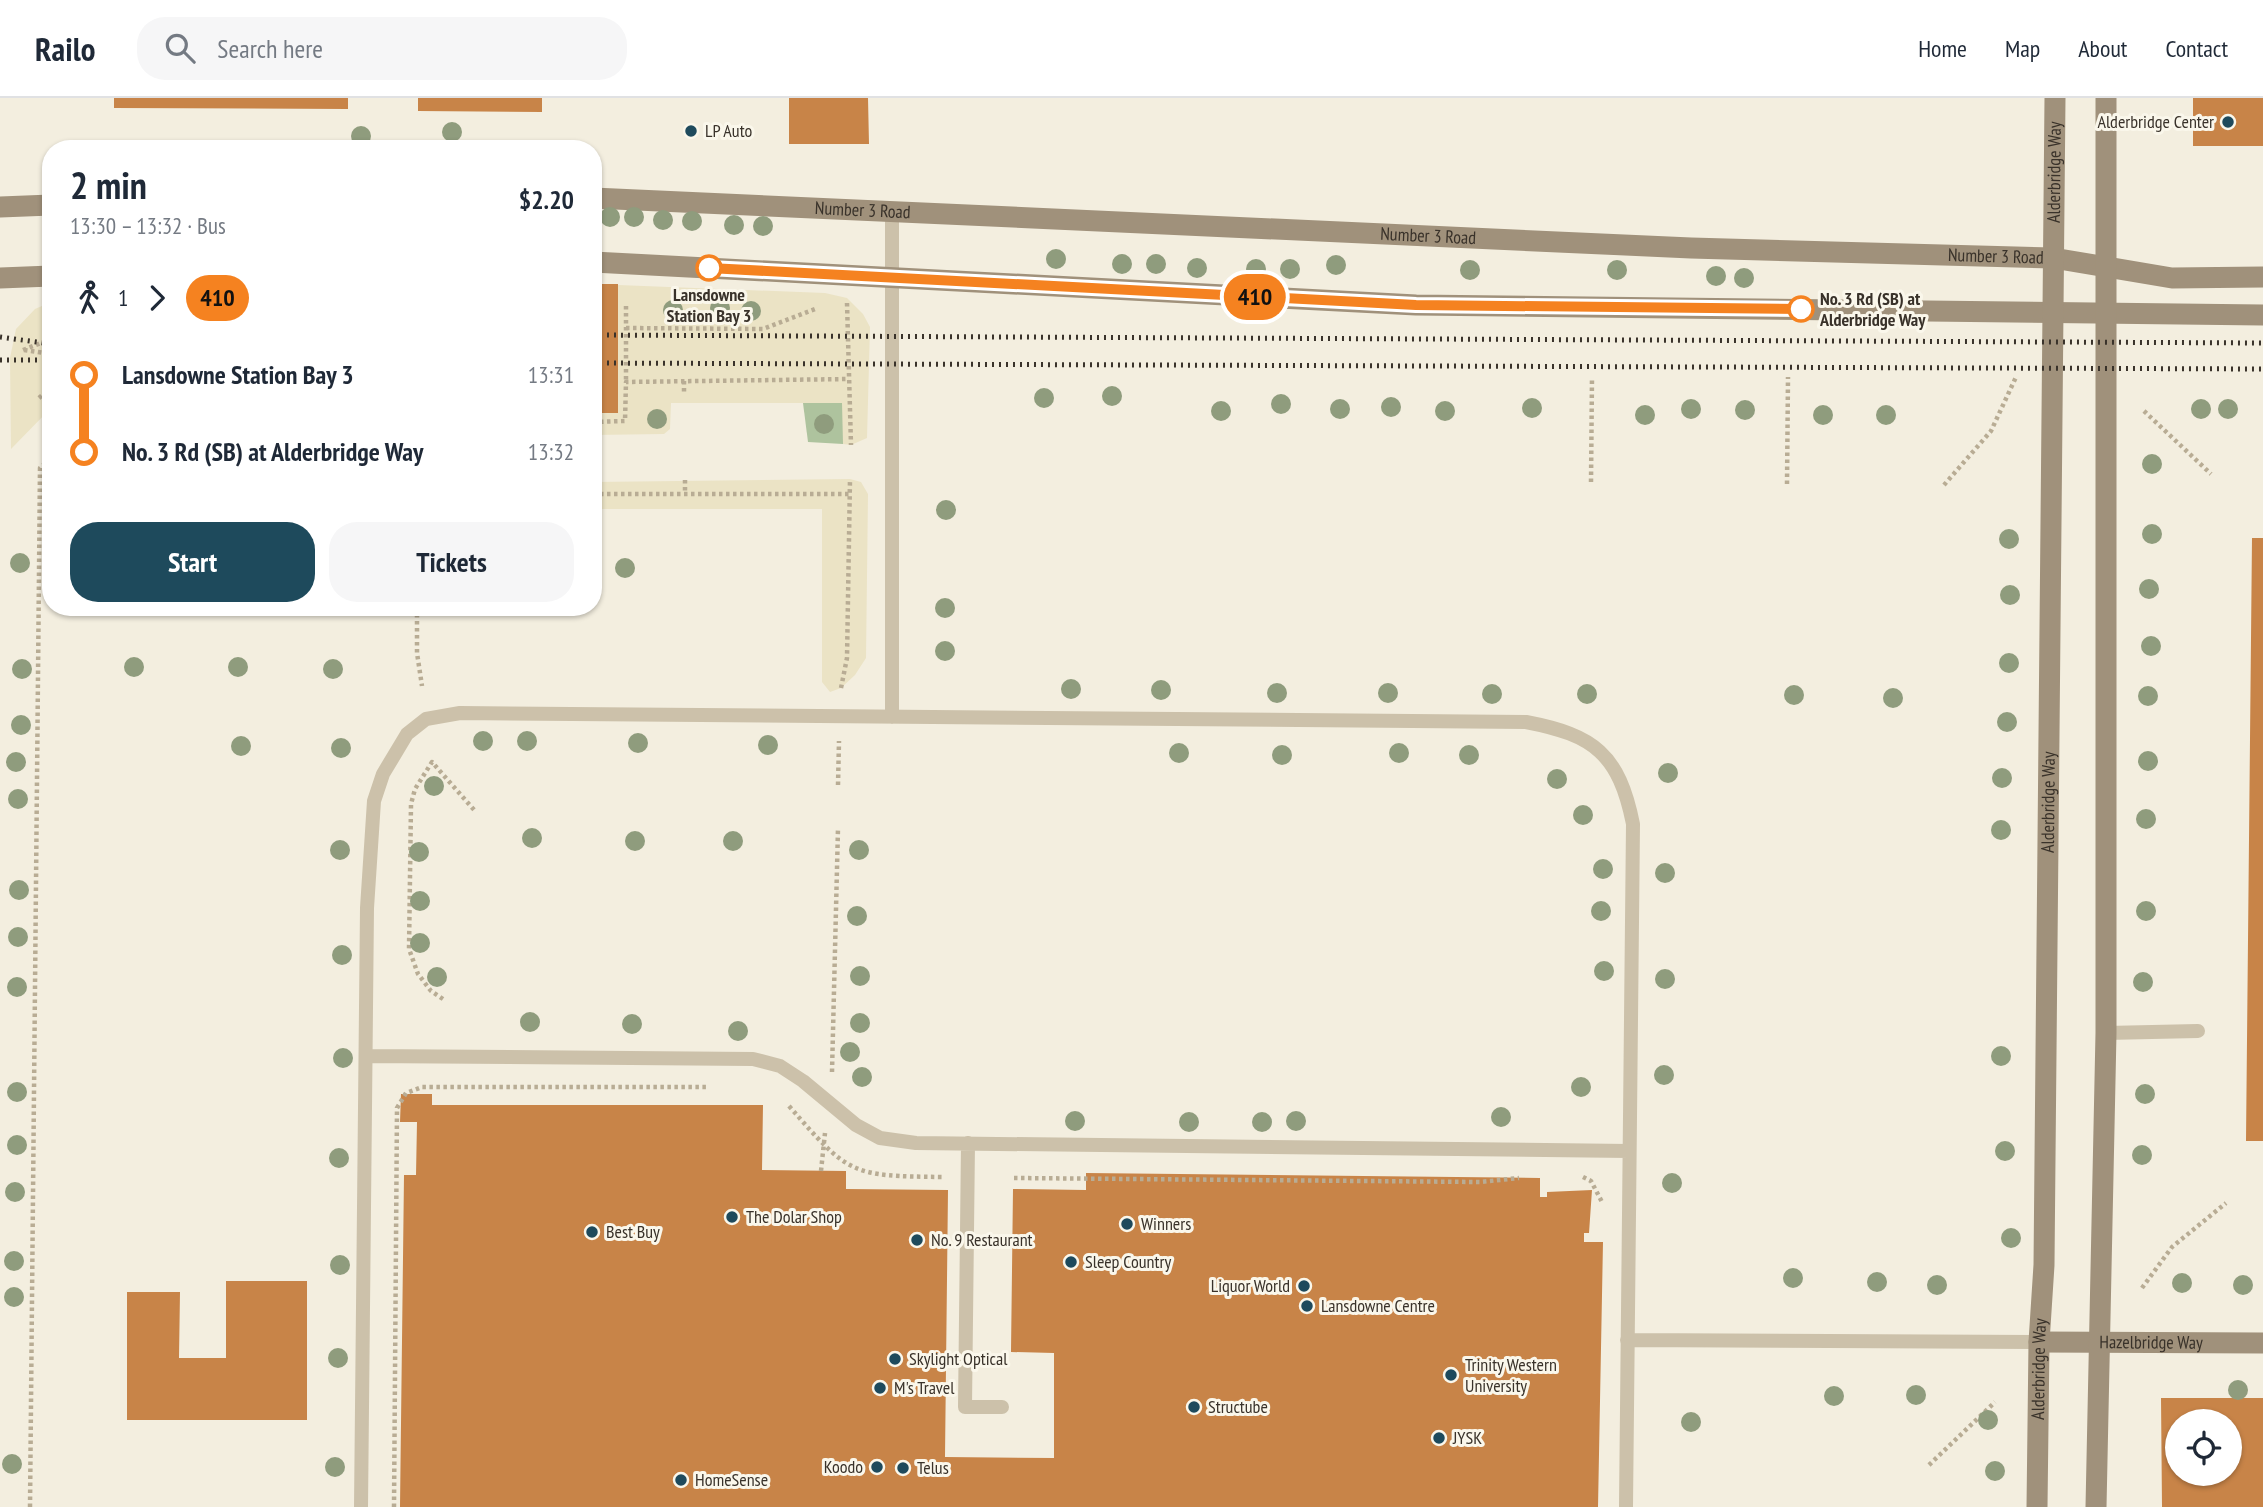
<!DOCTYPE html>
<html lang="en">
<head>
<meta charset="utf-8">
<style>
	:root { --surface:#fff; --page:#f6f6f7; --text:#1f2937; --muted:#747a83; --line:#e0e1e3; --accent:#1e4a5c }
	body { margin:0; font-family:"PT Sans Narrow",sans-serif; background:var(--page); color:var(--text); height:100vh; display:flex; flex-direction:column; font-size:26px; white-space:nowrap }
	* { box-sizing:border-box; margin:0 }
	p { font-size:23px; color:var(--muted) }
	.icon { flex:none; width:38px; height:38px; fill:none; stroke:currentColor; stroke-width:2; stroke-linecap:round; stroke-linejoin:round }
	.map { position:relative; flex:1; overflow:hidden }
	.details { position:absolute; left:42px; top:42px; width:560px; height:476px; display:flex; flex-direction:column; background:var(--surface); border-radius:28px; box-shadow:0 2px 5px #0004 }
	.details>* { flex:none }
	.badge { padding:0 14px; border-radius:23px; font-size:24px; line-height:46px }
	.tools { position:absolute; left:2165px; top:1311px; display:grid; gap:14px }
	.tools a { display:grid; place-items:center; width:77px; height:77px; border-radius:50%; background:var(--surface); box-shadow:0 2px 5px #0004; font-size:35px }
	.map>.badge { position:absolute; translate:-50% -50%; box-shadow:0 0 0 4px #fff }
	.legs { display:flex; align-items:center; gap:10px; height:77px; padding:0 28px; font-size:23px }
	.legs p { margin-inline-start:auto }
	.headline { display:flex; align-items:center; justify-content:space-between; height:119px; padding:0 28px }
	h1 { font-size:38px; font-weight:700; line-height:52px }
	.primary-button { display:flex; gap:14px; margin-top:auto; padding:14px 28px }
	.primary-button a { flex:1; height:80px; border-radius:28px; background:var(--accent); color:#fff; font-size:28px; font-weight:700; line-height:80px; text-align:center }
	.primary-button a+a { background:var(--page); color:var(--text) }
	ul { padding:0 28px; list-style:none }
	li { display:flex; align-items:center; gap:24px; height:77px; font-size:26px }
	li i { display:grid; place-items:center; width:10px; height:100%; margin:0 9px; background:currentColor }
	li i::after { content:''; width:18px; height:18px; margin:-9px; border:5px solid; border-radius:50%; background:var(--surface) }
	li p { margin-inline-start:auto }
	li:first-child i { background:linear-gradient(#0000 50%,currentColor 0) }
	li:last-child i { background:linear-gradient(currentColor 50%,#0000 0) }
	header { display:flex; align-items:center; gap:42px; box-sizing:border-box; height:98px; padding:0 35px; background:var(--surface); border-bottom:2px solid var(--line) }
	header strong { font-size:33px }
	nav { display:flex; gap:38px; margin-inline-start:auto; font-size:24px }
	.search { width:490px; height:63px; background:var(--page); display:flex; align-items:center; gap:18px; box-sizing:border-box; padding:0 24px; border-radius:28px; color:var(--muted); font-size:26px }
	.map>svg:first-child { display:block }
	.green { fill:#aec39e }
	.plaza { fill:#ebe3c5 }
	.building { fill:#c88448; fill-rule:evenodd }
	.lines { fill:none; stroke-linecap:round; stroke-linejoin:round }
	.path { stroke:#b8ac94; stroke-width:4.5; stroke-dasharray:3.5 3.5; stroke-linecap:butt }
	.lane { stroke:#ccc1aa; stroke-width:14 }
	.secondary { stroke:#a0917b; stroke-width:21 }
	.rail { stroke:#39322a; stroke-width:5; stroke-dasharray:2 5; stroke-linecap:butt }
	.tree { fill:#8f9c7d }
	.line-1-casing { stroke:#fff; stroke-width:16 }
	.line-1 { stroke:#f58220; stroke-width:10 }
	.poi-dot { fill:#1e4a5c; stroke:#faf7eb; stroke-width:2.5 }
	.stop-1-dot { fill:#fff; stroke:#f58220; stroke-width:3.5 }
	.labels { text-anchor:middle; stroke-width:6; stroke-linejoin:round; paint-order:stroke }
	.poi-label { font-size:18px; fill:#39322a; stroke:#faf7eb; text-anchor:start }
	.street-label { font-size:18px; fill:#39322a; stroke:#faf7eb }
	.stop-label { font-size:18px; font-weight:bold; fill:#39322a; stroke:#faf7eb }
</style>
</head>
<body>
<header>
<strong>Railo</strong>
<div class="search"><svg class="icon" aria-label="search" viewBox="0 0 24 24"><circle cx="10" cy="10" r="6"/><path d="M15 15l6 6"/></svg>Search here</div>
<nav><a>Home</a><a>Map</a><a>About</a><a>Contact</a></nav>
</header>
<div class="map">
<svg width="2263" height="1409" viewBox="0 0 2263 1409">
	<rect width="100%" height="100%" fill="#f3eedf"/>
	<path class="green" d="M803,305H843V346L808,344Z"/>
	<path class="plaza" d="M593,186L825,195L847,200L863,216L870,229L867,340L851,347L843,346L842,305H671L670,331L664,336L593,337Z
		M51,204V310L11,351L10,260L16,231L35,211Z
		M850,381L861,384L868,396L866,560L855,577L841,590L830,594L822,584V411H593V384Z"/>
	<path class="building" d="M114,0H348V11L114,10Z
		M418,0H542V14L418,13Z
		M789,0H868L869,46H789Z
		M2193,0H2263V48H2193Z
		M593,186H618V315H593Z
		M2252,440H2263V1043H2246Z
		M401,996H432V1007H763L762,1072L846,1073V1091L948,1092L945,1359L1054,1360V1255L1011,1254L1013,1091L1086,1092V1075L1540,1080V1099H1547V1094L1592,1092L1589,1135H1584V1144H1603L1598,1409H400L404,1077H416L417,1024H400Z
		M226,1183H307V1322H127V1194H180L179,1260H226Z
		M2161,1300H2263V1409H2162ZM2177,1323H2230V1376H2177Z"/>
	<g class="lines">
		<path class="path" d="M847,205L851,347
			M626,208V284
			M626,230L763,231L815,211
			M23,252L51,241
			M24,252L51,256
			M684,283V296
			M39,300L51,289
			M2144,313L2211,376
			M593,324L625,323L626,284L849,281
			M685,382V396
			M1591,384L1592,279
			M1787,386L1788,279
			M1944,387L1991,333L2016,279
			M593,396H850
			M417,509V555L422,588
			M841,590L847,560L850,381
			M838,687L839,643
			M443,901L431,893L418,876L409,851L411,706L415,691L432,664L475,713
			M832,974L838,730
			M789,1008C849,1077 851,1078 942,1079
			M821,1073L825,1035
			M1583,1079L1591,1083L1602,1104
			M1014,1080L1480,1084L1519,1080
			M2142,1190L2172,1149L2226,1105
			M1929,1367L1995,1304
			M30,1409L40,370L51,360
			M394,1409L397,1010L406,995L422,989H709"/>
		<path class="lane" d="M892,113V619
			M2106,935L2198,933
			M366,958L753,961L780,968L803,983L856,1027L880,1040L916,1045L1629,1053
			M968,1045L965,1309H1002
			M1627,1242L2039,1244
			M361,1409L367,810L374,703L383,676L407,636L426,621L460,615L1526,624C1594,637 1619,656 1633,726L1626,1409"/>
		<g class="secondary">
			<path id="s1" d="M593,100L1691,150L2053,160L2172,180L2263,179"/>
			<path d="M0,109L51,107"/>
			<path d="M593,164L1416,207L2263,217"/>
			<path d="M0,180L51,178"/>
			<path id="s2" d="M2039,1244L2263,1245"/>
			<path id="s3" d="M2037,1409L2039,1244L2044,1167L2055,0"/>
			<path d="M2096,1409L2106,935V0"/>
		</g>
		<path class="rail" d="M593,237L2263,245
			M0,239L51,246
			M0,262H51
			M593,265L2263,271"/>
	</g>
	<g class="tree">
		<circle cx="452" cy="34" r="10"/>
		<circle cx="361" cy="38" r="10"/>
		<circle cx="610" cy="119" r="10"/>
		<circle cx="634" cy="119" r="10"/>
		<circle cx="663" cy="122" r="10"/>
		<circle cx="692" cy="123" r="10"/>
		<circle cx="734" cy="127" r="10"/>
		<circle cx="763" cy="128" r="10"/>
		<circle cx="1056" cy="161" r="10"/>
		<circle cx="1122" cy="166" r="10"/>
		<circle cx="1156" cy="166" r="10"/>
		<circle cx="1336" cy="167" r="10"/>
		<circle cx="1197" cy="170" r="10"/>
		<circle cx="1256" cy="171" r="10"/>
		<circle cx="1290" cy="171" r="10"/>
		<circle cx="1470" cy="172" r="10"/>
		<circle cx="1617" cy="172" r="10"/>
		<circle cx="1716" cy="178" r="10"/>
		<circle cx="1744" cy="180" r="10"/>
		<circle cx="720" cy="210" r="10"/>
		<circle cx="673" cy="212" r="10"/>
		<circle cx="751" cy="213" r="10"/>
		<circle cx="1112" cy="298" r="10"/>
		<circle cx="1044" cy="300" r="10"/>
		<circle cx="1281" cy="306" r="10"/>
		<circle cx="1391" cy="309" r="10"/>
		<circle cx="1532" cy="310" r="10"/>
		<circle cx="1340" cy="311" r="10"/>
		<circle cx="1691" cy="311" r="10"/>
		<circle cx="2201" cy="311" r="10"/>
		<circle cx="2228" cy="311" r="10"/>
		<circle cx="1745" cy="312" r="10"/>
		<circle cx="1221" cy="313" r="10"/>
		<circle cx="1445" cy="313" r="10"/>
		<circle cx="1645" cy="317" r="10"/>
		<circle cx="1823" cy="317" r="10"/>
		<circle cx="1886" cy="317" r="10"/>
		<circle cx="657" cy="321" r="10"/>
		<circle cx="824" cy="326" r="10"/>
		<circle cx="2152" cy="366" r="10"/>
		<circle cx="946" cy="412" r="10"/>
		<circle cx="2152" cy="436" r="10"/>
		<circle cx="2009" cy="441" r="10"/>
		<circle cx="20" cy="465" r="10"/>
		<circle cx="625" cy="470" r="10"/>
		<circle cx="2149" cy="491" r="10"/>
		<circle cx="2010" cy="497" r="10"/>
		<circle cx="945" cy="510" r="10"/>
		<circle cx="2151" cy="548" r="10"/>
		<circle cx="945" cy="553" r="10"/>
		<circle cx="2009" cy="565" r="10"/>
		<circle cx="134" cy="569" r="10"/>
		<circle cx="238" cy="569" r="10"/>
		<circle cx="22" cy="571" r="10"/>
		<circle cx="333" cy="571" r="10"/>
		<circle cx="1071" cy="591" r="10"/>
		<circle cx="1161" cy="592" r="10"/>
		<circle cx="1277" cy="595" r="10"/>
		<circle cx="1388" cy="595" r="10"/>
		<circle cx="1492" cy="596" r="10"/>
		<circle cx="1587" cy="596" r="10"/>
		<circle cx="1794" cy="597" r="10"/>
		<circle cx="2148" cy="598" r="10"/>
		<circle cx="1893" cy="600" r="10"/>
		<circle cx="2007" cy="624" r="10"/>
		<circle cx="21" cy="627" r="10"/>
		<circle cx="483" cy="643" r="10"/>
		<circle cx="527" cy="643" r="10"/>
		<circle cx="638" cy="645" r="10"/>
		<circle cx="768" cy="647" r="10"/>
		<circle cx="241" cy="648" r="10"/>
		<circle cx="341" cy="650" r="10"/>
		<circle cx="1179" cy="655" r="10"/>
		<circle cx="1399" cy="655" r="10"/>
		<circle cx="1282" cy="657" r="10"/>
		<circle cx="1469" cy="657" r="10"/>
		<circle cx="2148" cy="663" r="10"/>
		<circle cx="16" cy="664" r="10"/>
		<circle cx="1668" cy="675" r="10"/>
		<circle cx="2002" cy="680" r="10"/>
		<circle cx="1557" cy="681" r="10"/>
		<circle cx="434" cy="688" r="10"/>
		<circle cx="18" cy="701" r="10"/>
		<circle cx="1583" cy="717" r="10"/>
		<circle cx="2146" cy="721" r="10"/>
		<circle cx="2001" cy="732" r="10"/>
		<circle cx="532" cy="740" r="10"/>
		<circle cx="635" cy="743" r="10"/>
		<circle cx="733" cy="743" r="10"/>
		<circle cx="340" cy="752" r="10"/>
		<circle cx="859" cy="752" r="10"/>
		<circle cx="419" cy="754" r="10"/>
		<circle cx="1603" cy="771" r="10"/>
		<circle cx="1665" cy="775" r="10"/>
		<circle cx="19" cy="792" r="10"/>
		<circle cx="420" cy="803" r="10"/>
		<circle cx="1601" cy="813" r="10"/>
		<circle cx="2146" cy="813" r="10"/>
		<circle cx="857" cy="818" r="10"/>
		<circle cx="18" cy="839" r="10"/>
		<circle cx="420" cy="845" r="10"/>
		<circle cx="342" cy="857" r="10"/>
		<circle cx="1604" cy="873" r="10"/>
		<circle cx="860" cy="878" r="10"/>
		<circle cx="437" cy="879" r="10"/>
		<circle cx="1665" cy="881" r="10"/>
		<circle cx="2143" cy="884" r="10"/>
		<circle cx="17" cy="889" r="10"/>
		<circle cx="530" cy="924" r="10"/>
		<circle cx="860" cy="925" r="10"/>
		<circle cx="632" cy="926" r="10"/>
		<circle cx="738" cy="933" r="10"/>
		<circle cx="850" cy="954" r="10"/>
		<circle cx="2001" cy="958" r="10"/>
		<circle cx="343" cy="960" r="10"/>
		<circle cx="1664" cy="977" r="10"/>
		<circle cx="862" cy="979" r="10"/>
		<circle cx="1581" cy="989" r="10"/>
		<circle cx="17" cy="994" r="10"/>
		<circle cx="2145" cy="996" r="10"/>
		<circle cx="1501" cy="1019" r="10"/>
		<circle cx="1075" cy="1023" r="10"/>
		<circle cx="1296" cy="1023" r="10"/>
		<circle cx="1189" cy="1024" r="10"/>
		<circle cx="1262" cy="1024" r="10"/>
		<circle cx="17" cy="1047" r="10"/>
		<circle cx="2005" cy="1053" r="10"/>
		<circle cx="2142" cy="1057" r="10"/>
		<circle cx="339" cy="1060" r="10"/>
		<circle cx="1672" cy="1085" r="10"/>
		<circle cx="15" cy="1094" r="10"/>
		<circle cx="2011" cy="1140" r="10"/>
		<circle cx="14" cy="1163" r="10"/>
		<circle cx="340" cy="1167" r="10"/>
		<circle cx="1793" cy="1180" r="10"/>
		<circle cx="1877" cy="1184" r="10"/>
		<circle cx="2182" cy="1185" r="10"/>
		<circle cx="1937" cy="1187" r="10"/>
		<circle cx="2243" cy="1187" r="10"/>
		<circle cx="14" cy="1199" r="10"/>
		<circle cx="338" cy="1260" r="10"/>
		<circle cx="2238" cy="1292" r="10"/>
		<circle cx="1916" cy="1297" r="10"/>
		<circle cx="1834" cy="1298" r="10"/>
		<circle cx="1988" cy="1322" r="10"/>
		<circle cx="1691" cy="1324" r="10"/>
		<circle cx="12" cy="1366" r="10"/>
		<circle cx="335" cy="1369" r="10"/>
		<circle cx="1995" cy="1373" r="10"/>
	</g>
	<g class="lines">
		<g class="line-1-casing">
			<path id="line-1" d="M709,170L1416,207L1801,211"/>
		</g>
		<use href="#line-1" class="line-1"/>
	</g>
	<g class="poi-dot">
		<circle cx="2228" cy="24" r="7"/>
		<circle cx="691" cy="33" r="7"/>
		<circle cx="732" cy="1119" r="7"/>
		<circle cx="1127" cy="1126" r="7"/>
		<circle cx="592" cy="1134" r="7"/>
		<circle cx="917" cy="1142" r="7"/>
		<circle cx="1071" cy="1164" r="7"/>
		<circle cx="1304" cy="1188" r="7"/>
		<circle cx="1307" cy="1208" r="7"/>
		<circle cx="895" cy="1261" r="7"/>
		<circle cx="1451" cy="1277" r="7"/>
		<circle cx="880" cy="1290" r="7"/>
		<circle cx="1194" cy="1309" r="7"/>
		<circle cx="1439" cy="1340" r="7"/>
		<circle cx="877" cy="1369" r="7"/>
		<circle cx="903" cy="1370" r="7"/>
		<circle cx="681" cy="1382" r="7"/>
	</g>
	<g class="stop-1-dot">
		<circle cx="709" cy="170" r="12"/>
		<circle cx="1801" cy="211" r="12"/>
	</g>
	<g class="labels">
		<g class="poi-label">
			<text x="2214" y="30" text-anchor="end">Alderbridge Center</text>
			<text x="705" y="39">LP Auto</text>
			<text x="746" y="1125">The Dolar Shop</text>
			<text x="1141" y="1132">Winners</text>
			<text x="606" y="1140">Best Buy</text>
			<text x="931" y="1148">No. 9 Restaurant</text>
			<text x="1085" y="1170">Sleep Country</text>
			<text x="1290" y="1194" text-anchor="end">Liquor World</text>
			<text x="1321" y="1214">Lansdowne Centre</text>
			<text x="909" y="1267">Skylight Optical</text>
			<text x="1465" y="1273">Trinity Western<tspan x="1465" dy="21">University</tspan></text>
			<text x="894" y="1296">M's Travel</text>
			<text x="1208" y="1315">Structube</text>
			<text x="1453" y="1346">JYSK</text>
			<text x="863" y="1375" text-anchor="end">Koodo</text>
			<text x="917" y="1376">Telus</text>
			<text x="695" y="1388">HomeSense</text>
		</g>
		<g class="street-label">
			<text dy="6" stroke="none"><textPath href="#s3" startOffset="1335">Alderbridge Way</textPath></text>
			<text dy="6" stroke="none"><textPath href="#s1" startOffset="270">Number 3 Road</textPath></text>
			<text dy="6" stroke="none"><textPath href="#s1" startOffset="836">Number 3 Road</textPath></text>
			<text dy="6" stroke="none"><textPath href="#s1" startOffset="1404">Number 3 Road</textPath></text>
			<text dy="6" stroke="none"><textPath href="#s3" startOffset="705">Alderbridge Way</textPath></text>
			<text dy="6" stroke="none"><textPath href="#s2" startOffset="112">Hazelbridge Way</textPath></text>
			<text dy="6" stroke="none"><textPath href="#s3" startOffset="138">Alderbridge Way</textPath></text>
		</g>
		<g class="stop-label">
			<text x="709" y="203">Lansdowne<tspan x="709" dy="21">Station Bay 3</tspan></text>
			<text x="1820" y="207" text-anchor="start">No. 3 Rd (SB) at<tspan x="1820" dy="21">Alderbridge Way</tspan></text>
		</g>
	</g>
</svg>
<div class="tools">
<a><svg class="icon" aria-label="locate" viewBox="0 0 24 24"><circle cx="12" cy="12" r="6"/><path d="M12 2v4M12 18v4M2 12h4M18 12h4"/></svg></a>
</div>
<b class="badge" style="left:1255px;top:199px;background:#f58220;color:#111">410</b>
<section class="details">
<div class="headline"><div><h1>2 min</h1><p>13:30 – 13:32 · Bus</p></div><b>$2.20</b></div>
<div class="legs"><svg class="icon" aria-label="walk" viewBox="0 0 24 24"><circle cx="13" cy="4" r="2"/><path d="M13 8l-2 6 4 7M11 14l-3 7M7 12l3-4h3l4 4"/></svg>1<svg class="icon" aria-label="forward" viewBox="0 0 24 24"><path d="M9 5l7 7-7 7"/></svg><b class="badge" style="background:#f58220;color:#111">410</b></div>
<ul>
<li><i style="color:#f58220"></i><b>Lansdowne Station Bay 3</b><p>13:31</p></li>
<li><i style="color:#f58220"></i><b>No. 3 Rd (SB) at Alderbridge Way</b><p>13:32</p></li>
</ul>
<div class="primary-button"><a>Start</a><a>Tickets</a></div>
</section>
</div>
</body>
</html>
